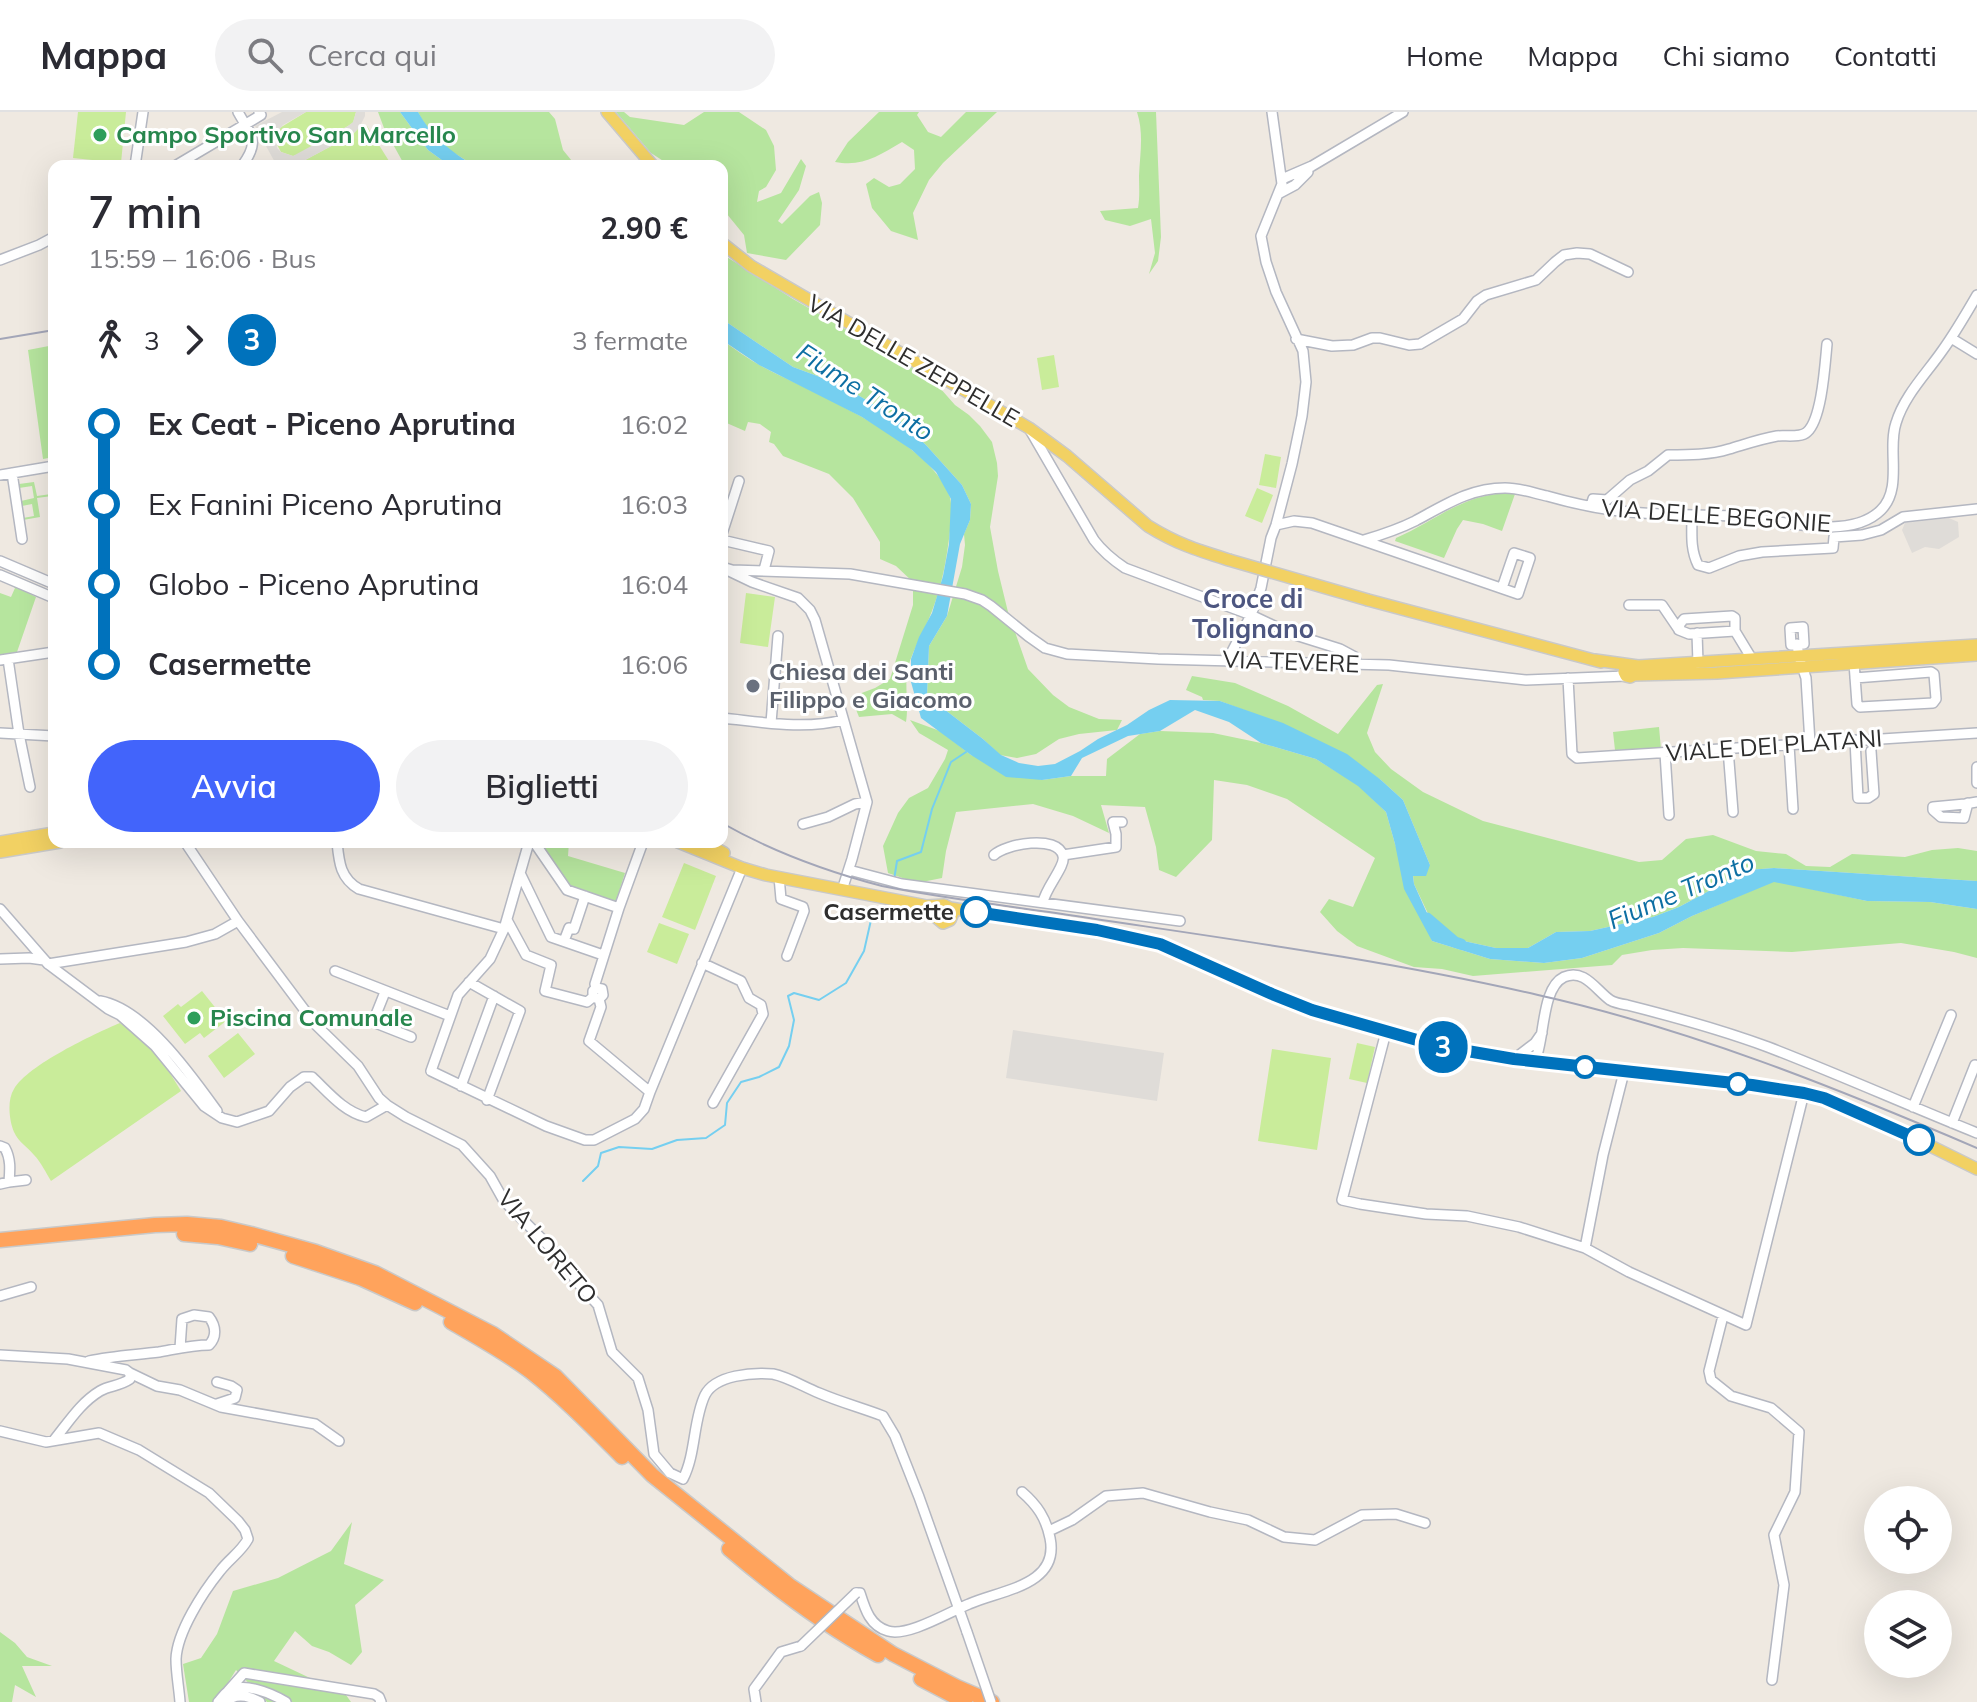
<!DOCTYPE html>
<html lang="it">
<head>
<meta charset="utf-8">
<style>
	:root { --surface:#fff; --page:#f2f2f3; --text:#2b2b33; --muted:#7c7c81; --line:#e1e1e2; --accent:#4264fb }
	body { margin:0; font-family:Mulish,sans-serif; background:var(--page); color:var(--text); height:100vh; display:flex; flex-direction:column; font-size:30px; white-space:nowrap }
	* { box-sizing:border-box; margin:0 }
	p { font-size:26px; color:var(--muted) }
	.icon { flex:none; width:44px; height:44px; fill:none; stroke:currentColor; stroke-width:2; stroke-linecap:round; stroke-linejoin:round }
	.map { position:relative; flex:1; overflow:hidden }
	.sheet { position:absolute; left:48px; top:48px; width:680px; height:688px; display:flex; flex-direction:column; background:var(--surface); border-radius:16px; box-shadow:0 8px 32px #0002 }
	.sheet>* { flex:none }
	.badge { padding:0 16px; border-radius:26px; font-size:28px; line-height:52px }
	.buttons { position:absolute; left:1864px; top:1374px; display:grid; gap:16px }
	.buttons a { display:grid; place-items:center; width:88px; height:88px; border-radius:50%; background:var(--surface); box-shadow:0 8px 32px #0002; font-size:40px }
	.map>.badge { position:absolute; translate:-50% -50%; box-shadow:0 0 0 4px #fff }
	.legs { display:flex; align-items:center; gap:12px; height:88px; padding:0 40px; font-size:26px }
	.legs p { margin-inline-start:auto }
	.head { display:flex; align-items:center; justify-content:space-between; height:136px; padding:0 40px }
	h1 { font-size:44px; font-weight:600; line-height:60px }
	.button { display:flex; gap:16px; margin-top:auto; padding:16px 40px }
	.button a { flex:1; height:92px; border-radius:48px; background:var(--accent); color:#fff; font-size:32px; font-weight:600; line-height:92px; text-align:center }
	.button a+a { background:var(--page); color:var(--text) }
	ul { padding:0 40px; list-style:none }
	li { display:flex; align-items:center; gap:28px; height:80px; font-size:30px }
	li i { display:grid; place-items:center; width:12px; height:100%; margin:0 10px; background:currentColor }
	li i::after { content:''; width:20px; height:20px; margin:-10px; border:6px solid; border-radius:50%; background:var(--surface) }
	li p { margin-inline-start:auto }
	li:first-child i { background:linear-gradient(#0000 50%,currentColor 0) }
	li:last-child i { background:linear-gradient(currentColor 50%,#0000 0) }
	header { display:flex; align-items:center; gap:48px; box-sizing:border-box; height:112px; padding:0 40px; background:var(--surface); border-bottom:2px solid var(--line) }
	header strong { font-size:38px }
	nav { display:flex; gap:44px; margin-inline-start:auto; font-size:28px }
	.search { width:560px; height:72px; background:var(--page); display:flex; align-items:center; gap:20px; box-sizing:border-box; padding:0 28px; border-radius:44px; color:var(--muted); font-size:30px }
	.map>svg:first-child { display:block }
	.green { fill:#b6e59e }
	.pitch { fill:#c9ec9a }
	.plaza { fill:#dfdcd8 }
	.water { fill:#75cff0 }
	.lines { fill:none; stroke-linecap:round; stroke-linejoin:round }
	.stream { stroke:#75cff0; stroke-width:2 }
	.river { stroke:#75cff0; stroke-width:11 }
	.minor-casing { stroke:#b4b7c1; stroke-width:12 }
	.major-casing { stroke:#c9c9c9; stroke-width:14 }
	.highway-casing { stroke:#c9c9c9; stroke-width:17 }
	.minor { stroke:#fff; stroke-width:9 }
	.major { stroke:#f2d163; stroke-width:11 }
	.highway { stroke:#ffa35c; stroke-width:14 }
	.rail { stroke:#a3a6b8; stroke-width:2 }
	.minor-bridge-casing { stroke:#b4b7c1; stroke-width:12; stroke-linecap:butt }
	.major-bridge-casing { stroke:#c9c9c9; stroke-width:14; stroke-linecap:butt }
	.minor-bridge { stroke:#fff; stroke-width:9 }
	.major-bridge { stroke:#f2d163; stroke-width:11 }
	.line-1-casing { stroke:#fff; stroke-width:18 }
	.line-1 { stroke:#0072bc; stroke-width:12 }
	.leisure-dot { fill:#2e9e5b; stroke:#fff; stroke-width:3 }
	.worship-dot { fill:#6b7280; stroke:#fff; stroke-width:3 }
	.stop-1-dot { fill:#fff; stroke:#0072bc; stroke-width:4 }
	.labels { text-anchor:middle; stroke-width:6; stroke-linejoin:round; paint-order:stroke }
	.leisure-label { font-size:24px; font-weight:bold; fill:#27864d; stroke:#fff; text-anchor:start }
	.street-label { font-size:24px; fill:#2e2e2e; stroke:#fff }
	.worship-label { font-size:24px; font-weight:bold; fill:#5b616d; stroke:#fff; text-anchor:start }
	.stop-label { font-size:24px; font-weight:bold; fill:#2e2e2e; stroke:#fff; text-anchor:end }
	.water-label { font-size:26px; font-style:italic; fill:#0d6fa3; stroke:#fff }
	.neighbourhood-label { font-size:26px; font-weight:bold; fill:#4d5680; stroke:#fff }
</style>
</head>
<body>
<header>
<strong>Mappa</strong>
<div class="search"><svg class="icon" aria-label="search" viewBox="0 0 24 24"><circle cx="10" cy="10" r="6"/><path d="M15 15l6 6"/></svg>Cerca qui</div>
<nav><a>Home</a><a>Mappa</a><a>Chi siamo</a><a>Contatti</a></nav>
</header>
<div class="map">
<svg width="1977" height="1590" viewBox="0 0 1977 1590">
	<rect width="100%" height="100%" fill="#efe9e1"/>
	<path class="green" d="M378,0H400L428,38L450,54H405L384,16Z
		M418,0H549L555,7L563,38L576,54H475L443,34L426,15Z
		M616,0H624L630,5L684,13L704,0H739L766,18L774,34L776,58L766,75L759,79L757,90L781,81L801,47L806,54L799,78L778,109L782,112L810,84L819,80L822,91L820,113L786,148L747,141L744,123L722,96V54H671L651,41Z
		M879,0H919L917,3L928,20L941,25L966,0H997L943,51L929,68L913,101L918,128L891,119L872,96L866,72L874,66L889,75L900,72L915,57L914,38L902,30C878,44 863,55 835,50L848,30Z
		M1137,0H1156L1161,125L1158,149L1149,162L1155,141L1151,107L1130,114L1105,108L1100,99L1138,96C1140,84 1139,75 1139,64C1140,41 1144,22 1137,0Z
		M722,142L793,187L932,267L955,293L969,303L980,314L992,330L997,351L998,364L990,415L998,459L1008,500L1028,557L1053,583L1069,595L1099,607L1122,608L1117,618L1079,622L1059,627L1036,642L1017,646L1000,643L983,627L927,584L929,534L947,504L962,455L965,433L964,422L970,408L971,392L962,373L926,333L897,306L839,272L793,255L722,207Z
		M722,228C735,237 748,247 763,255C813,281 932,329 950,385C953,395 950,423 948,434C945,456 940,479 932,499C925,518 914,535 908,555C904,572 909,592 906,610L892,602L859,605L851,585L875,576L890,567L913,493V470L896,454L880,447V430L853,386L829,362L783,344L774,332L769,330L771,320L760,312L748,310L745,319L722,309Z
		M54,233V345L43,347L28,238Z
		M34,370L37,384L51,382L52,384L37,386L40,405L23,408V406L34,404L32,392L22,394L21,389L34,386L32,374L19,376V372Z
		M1496,382H1515L1502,419L1483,412L1463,408L1457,417L1444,446L1395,429L1396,426C1431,411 1457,387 1496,382Z
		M9,471L36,485L17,540L0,543V481L11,485L15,476Z
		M1192,564L1235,571L1288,594L1338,622L1377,573L1383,572L1367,621L1375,640L1391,657L1423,680L1483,709L1639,750L1662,748L1686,727L1713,723L1756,739L1786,742L1806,754L1830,755L1852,742L1905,745L1932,738L1958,736L1977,739V769L1774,756L1748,758L1679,795L1653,805L1590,819L1556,820L1528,836H1496L1450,826L1432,810L1414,772L1413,763L1430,753L1403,688L1381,668L1249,600L1220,589L1203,588L1202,585L1186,578Z
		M910,608L940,619L971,643L1042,668L1071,664H1106L1107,647L1140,622L1160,619L1213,621L1261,631L1316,647L1358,673L1386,700L1395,732L1432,829L1490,847L1544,851L1582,846L1659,821L1692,804L1774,769L1867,789L1930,790L1977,797V846L1954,840L1901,831L1792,840L1683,836L1652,838L1622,843L1612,853L1473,864L1442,857L1414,855L1357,834L1337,819L1320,800L1329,787L1353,795L1375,746L1287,687L1247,673L1214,668L1212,728L1176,765L1159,758L1156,735L1145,695L1101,693L1109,721L1073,704L1033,692L956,700L946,739L942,766L917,771L888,761L883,734L898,701L909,686L928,676L945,647L948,638L919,621Z
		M1659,615L1661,637L1615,638L1613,620Z
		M537,730H569L568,744L625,761L615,792L571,778Z
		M352,1410L344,1452L384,1468L355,1493L362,1540L351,1553L329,1540L312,1534L295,1519L274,1549L346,1583L351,1590H267L236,1558L216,1590H189L183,1552L201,1546L217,1522L233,1479L278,1466L331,1439Z
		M0,1520L15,1531L27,1545L52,1554H22L36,1585L15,1573L12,1590H0Z"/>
	<path class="pitch" d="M78,0H126L121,51L73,46Z
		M306,0H356L353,11L348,14L300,42L293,44L281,40L275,29L278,17Z
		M362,12L367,14L389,49L381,54H294L352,23Z
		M1054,243L1059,275L1042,278L1037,246Z
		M1265,342L1281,345L1276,376L1259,373Z
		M1257,376L1273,383L1262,411L1245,404Z
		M746,481L775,485L768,535L740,531Z
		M684,751L716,764L695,818L662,805Z
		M659,811L689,822L677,852L647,840Z
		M202,879L226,909L204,926L200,921L185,932L163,904L178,892L181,895Z
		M120,911L146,930L160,945L181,979L51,1069C46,1061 41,1050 34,1043C27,1034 19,1031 14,1020C9,1008 7,988 14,977C28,953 94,922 120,911Z
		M238,921L255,942L224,966L208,944Z
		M1357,931L1375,935L1367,971L1349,967Z
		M1272,937L1331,946L1317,1038L1258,1029Z"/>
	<path class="plaza" d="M282,0H306L283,13L276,22L277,36L281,40L293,44L348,14L353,10L356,0H365V4L359,16L352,23L294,54H277L255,14Z
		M1949,406L1958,410L1959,425L1939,437L1925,435L1912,441L1902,418L1905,411Z
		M1013,918L1164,941L1157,989L1006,966Z"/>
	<path class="water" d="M400,0H418C432,25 451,40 475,54H450L428,38Z
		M722,207L793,255L839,272L897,306L926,333L962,373L971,392L970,408L960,432L947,504L929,534L927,584L983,627L1001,643L1019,651L1038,654L1055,652L1080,639L1098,627L1127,613L1149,598L1170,588L1220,589L1283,611L1347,642L1381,668L1403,688L1430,753L1426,764H1413L1414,772L1431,810L1450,826L1496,836H1528L1556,820L1590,819L1653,805L1679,795L1748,758L1774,756L1977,769V797L1930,790L1867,789L1774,770L1692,804L1659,821L1582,846L1544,851L1490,847L1432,829L1404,777L1395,732L1386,700L1358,674L1316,647L1261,631L1229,610L1195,598L1160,619L1128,624L1082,646L1071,664L1042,668L1006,665L971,643L921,606L911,570V547L919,525L932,501L943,464L949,432L951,387L936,360L912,338L862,305L759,253L722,228Z"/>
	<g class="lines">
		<path class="stream" d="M894,768L897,749L921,740L932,697L951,650L966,640
			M583,1069L598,1054L601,1041L619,1035L652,1037L677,1028L706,1026L725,1013L727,991L741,970L759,965L779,955L789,934L794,908L788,884L794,881L819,888L846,871L864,839L871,808L888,800L889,790"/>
		<path class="river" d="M1427,806L1455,830L1461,832"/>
		<g class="minor-casing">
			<path id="minor" d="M238,0C252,25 260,29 242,54
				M135,54L143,0
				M175,54L261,3L259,0
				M1282,67L1312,54L1403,0
				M1280,81L1295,73L1308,60
				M0,148L39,133L54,125
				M1951,226L1977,242
				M1296,227L1332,234L1353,233L1372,226H1380L1409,233L1420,232L1463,207L1477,189L1486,183L1536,168L1555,150L1564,143L1577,141L1590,142L1628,160
				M1030,318L1094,428C1103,440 1113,448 1125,456L1251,503L1289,521L1340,537L1355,545L1357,552
				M12,361L22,427
				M0,363L54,354
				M1591,394L1593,387L1607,388L1630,368L1648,359L1668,343C1688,343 1710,343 1729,337C1746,332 1760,327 1777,324C1785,323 1801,326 1807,320C1822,307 1825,252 1827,232
				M1692,404C1692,421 1690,437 1698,453L1709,456L1739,444L1762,440L1833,436L1834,425L1862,423L1881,418L1903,405L1977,397
				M1276,413L1294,409L1312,411L1518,482L1530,446L1514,441L1502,476
				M722,422L739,369
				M722,428L769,439L764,458
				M1364,428C1381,423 1399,417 1415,409C1445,393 1470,376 1505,376C1520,376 1533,381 1547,384C1568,390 1590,395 1612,398C1653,404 1693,402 1734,404C1775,406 1848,431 1881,398C1903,376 1887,338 1896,311C1904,284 1926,262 1942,239C1955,221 1966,202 1977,183
				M0,449L54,472
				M722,455L732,458L850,462L965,482L982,488L991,494L1028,524L1045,536L1067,542L1158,547L1389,553L1526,568L1626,564
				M729,459L752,470L798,486L810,498L815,508L867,690L852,747L843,775
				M0,463L54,486
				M1629,493H1662L1679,518
				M1732,504L1735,506V519L1689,522L1679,518L1680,512L1684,507Z
				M1803,515L1804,532L1791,533L1790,516Z
				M1735,519L1752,547
				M1697,521L1698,551
				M1797,532L1799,545L1806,566L1810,631
				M8,547L19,622L30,675
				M0,548L54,540
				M1227,549L1251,503L1261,476L1271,426L1276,413L1292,352L1302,304L1306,270L1303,239L1276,180L1266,150L1261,124L1282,72L1272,0
				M1854,551L1857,592L1860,595L1933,591L1936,587L1934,562L1931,560L1855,566
				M1568,566L1572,642L1577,646L1977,621
				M722,606C762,610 803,618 843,608
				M771,611L778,524
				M0,621L54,624
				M1855,628L1858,686H1868L1874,682L1871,639
				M1789,633L1793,697
				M1728,637L1733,700
				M1665,641L1669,703
				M1977,655V671
				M1968,691L1964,706L1941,705L1933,698V695L1965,692L1977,690
				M803,712L828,705L855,692L867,690
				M185,730L238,809L315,912L358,954L379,986L387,993L406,1005L462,1033L490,1064L504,1089L560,1145L577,1170L598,1193L612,1240L638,1266L648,1298L654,1342L670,1361L683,1367C696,1342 693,1308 705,1283C715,1263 753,1260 773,1262C788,1265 804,1275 819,1281C840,1290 862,1296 883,1304L895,1324L919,1385L967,1520
				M337,730C339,750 340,766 359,777L504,817
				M529,730L504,817L490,847L458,883L431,959L546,1014L585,1028H594L635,1007L644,997L650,980L742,756
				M534,730L567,778L619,796
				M994,743C1005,732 1058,722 1063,744C1066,754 1046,775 1043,790
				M1063,743L1116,735V722L1113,710H1122
				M849,758L902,772L1180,809
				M520,761L551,825L603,843
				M779,765L781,787L803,795L804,799L787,844
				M0,797L48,852L108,897L120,903L155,934L204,994L222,1006L237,1010L269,999L290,975L304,965H312C328,980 344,1000 366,1005L387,993
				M507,808L526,843L551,853L545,879L587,890L593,885
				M564,829L569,816L574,817L585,784
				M0,847L29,846L44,848
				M702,851L741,869L749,886L761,893L763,902L713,991
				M48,852L186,830L215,822L238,809
				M335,859L450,904
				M469,870L520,899L487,988
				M596,876L595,872L619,796L643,730
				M385,880L373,910L411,925
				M599,887L595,886L593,883V879L596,876L602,877L603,883L599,887L601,895L589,929L650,980
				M100,889C145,897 191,963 217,999
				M1386,920L1342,1088L1360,1092L1426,1102L1467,1104L1519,1115L1585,1136L1629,1160L1746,1213L1804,981
				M1514,947L1535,931L1542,921
				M1535,949C1545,927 1541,876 1564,865C1584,856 1596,878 1610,888C1615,891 1621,892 1627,893C1675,905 1722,918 1768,935C1838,962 1907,993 1977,1021
				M461,974L494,884
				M1913,995L1951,903
				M1952,1011L1975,953
				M0,1034L5,1036C11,1047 10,1058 9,1070L0,1072
				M9,1070L26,1068
				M1585,1136L1603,1043L1624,960
				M0,1184L31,1175
				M1723,1204L1709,1259L1711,1268L1731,1284L1771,1296L1799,1320L1795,1380L1774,1423L1784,1473L1772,1568
				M0,1243L68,1247L126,1258L130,1261V1267C118,1275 110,1273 100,1279C80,1291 68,1311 54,1328
				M89,1249C112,1244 135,1243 159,1240C176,1237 192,1233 209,1233C217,1225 216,1214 209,1205L194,1203L182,1207L180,1236
				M130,1261L157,1274L180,1278L221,1295L315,1312L339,1329
				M217,1270L231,1274L237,1278L235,1286L217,1292
				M0,1319L46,1330L99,1321L139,1338L209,1381L238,1409L245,1418L248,1427C241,1440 229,1447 220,1459C203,1480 177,1520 176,1547C176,1561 179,1576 180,1590
				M1049,1419L1072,1408L1106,1384L1143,1381L1210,1400L1248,1408L1284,1425L1315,1428L1362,1403L1396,1402L1425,1411
				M856,1481H860C865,1497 870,1514 888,1519C908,1525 949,1500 969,1492C1000,1478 1060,1474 1050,1426C1046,1406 1037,1393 1022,1380
				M228,1579L244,1561L374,1582L379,1585L381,1590
				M218,1590C221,1587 223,1583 227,1580C243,1569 271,1581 286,1590
				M226,1590C236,1580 249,1584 260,1590
				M756,1590L754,1577L781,1540L801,1534"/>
		</g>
		<g class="major-casing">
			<path id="major" d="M607,0L653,54
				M722,131L751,154L1029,316L1067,344L1148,414C1177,432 1197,438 1229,448
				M1368,488L1601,550
				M1595,548L1638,554L1977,533
				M1629,554L1625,556L1624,560L1626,564L1630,565L1634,563L1717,561L1977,543
				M0,730L54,721
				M678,730L742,756L766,763L927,794L944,793L950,796L1143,827L1160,832L1272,882L1312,898L1438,934L1514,947L1755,973L1824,986L1900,1019L1977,1057
				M704,730L724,741
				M0,740L60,730
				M936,799L937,806L943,811L950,808L953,801"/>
		</g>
		<g class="highway-casing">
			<path id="highway" d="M184,1122L218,1125L250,1132
				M0,1128L155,1113L187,1112L221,1115L251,1122L316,1140L375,1161L493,1222L555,1264L652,1363L789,1473L893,1542L957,1575L992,1590
				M293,1144L360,1166L415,1191
				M451,1210C478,1226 506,1241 531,1260C564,1286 593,1316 622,1345
				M729,1437C776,1477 824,1513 878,1543
				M921,1567L965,1590"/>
		</g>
		<use href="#minor" class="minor"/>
		<use href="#major" class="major"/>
		<use href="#highway" class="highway"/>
		<path class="rail" d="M0,227L54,218
			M722,711C773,740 825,759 882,774C937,785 993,792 1049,800C1213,825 1377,846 1538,883C1690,917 1834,975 1977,1036"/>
		<g class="minor-bridge-casing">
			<path id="minor-bridge" d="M967,1520L991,1590
				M801,1534L856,1481"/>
		</g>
		<g class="major-bridge-casing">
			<path id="major-bridge" d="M1229,448L1368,488"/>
		</g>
		<use href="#minor-bridge" class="minor-bridge"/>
		<use href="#major-bridge" class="major-bridge"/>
	</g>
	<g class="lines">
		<g class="line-1-casing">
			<path id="line-1" d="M976,800L1097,818L1160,832L1272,882L1312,898L1438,934L1514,947L1752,973L1804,981L1824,986L1919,1028"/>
		</g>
		<use href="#line-1" class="line-1"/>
	</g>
	<g class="leisure-dot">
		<circle cx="100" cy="23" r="8"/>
		<circle cx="194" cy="906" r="8"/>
	</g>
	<circle class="worship-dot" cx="753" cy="574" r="8"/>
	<g class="stop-1-dot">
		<circle cx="976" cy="800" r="14"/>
		<circle cx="1585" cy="955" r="10"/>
		<circle cx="1738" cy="972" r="10"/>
		<circle cx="1919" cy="1028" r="14"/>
	</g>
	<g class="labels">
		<g class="leisure-label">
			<text x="116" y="31">Campo Sportivo San Marcello</text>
			<text x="210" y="914">Piscina Comunale</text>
		</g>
		<g class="street-label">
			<text transform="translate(913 249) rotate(30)" y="8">VIA DELLE ZEPPELLE</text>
			<text transform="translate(1716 404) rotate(4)" y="8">VIA DELLE BEGONIE</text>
			<text transform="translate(1291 550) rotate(2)" y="8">VIA TEVERE</text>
			<text transform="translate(1774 634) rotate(-4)" y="8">VIALE DEI PLATANI</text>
			<text transform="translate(547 1135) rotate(50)" y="8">VIA LORETO</text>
		</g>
		<g class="worship-label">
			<text x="769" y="568">Chiesa dei Santi<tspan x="769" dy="28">Filippo e Giacomo</tspan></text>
		</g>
		<g class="stop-label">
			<text x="954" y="808">Casermette</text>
		</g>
		<g class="water-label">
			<text transform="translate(865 280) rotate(33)" y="9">Fiume Tronto</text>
			<text transform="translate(1681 779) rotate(-23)" y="9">Fiume Tronto</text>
		</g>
		<g class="neighbourhood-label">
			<text x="1253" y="496">Croce di<tspan x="1253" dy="30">Tolignano</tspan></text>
		</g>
	</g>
</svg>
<div class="buttons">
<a><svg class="icon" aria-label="locate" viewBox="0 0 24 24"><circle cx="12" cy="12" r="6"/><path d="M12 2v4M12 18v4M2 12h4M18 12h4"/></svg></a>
<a><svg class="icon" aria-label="layers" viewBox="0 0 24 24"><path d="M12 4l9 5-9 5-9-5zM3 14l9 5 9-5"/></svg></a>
</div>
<b class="badge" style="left:1443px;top:935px;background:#0072bc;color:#fff">3</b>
<section class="sheet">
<div class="head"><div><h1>7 min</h1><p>15:59 – 16:06 · Bus</p></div><b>2.90 €</b></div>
<div class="legs"><svg class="icon" aria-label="walk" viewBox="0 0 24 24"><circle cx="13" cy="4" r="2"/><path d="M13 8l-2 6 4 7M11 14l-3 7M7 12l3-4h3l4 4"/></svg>3<svg class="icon" aria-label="forward" viewBox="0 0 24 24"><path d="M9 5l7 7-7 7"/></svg><b class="badge" style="background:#0072bc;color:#fff">3</b><p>3 fermate</p></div>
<ul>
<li><i style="color:#0072bc"></i><b>Ex Ceat - Piceno Aprutina</b><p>16:02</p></li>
<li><i style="color:#0072bc"></i><span>Ex Fanini Piceno Aprutina</span><p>16:03</p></li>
<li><i style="color:#0072bc"></i><span>Globo - Piceno Aprutina</span><p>16:04</p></li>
<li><i style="color:#0072bc"></i><b>Casermette</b><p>16:06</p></li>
</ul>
<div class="button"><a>Avvia</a><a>Biglietti</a></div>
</section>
</div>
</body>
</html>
